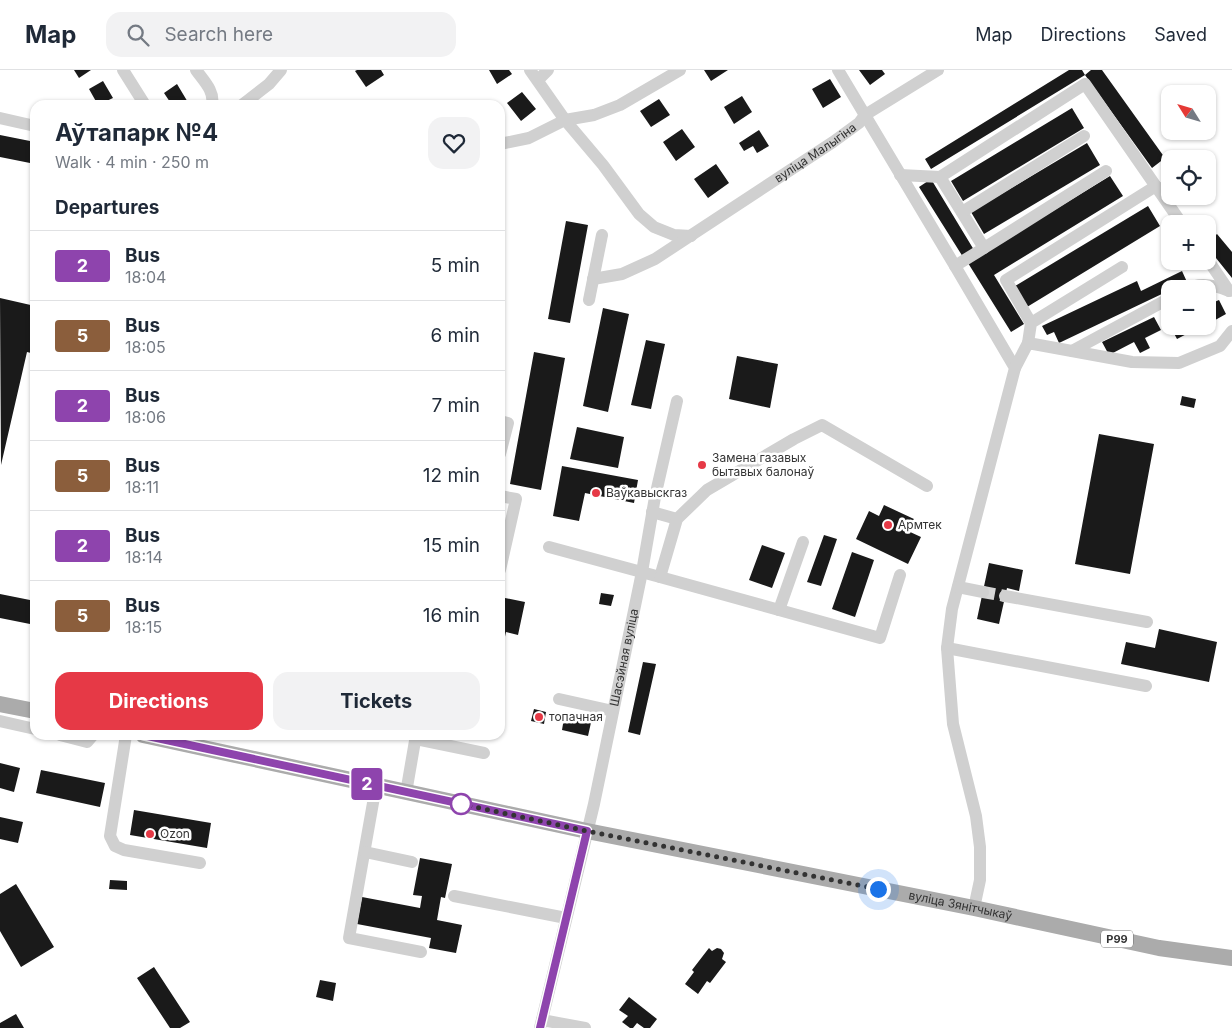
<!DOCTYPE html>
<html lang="en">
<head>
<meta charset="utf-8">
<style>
	:root { --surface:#fff; --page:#f2f2f3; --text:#1f2937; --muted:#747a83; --line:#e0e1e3; --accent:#e63946 }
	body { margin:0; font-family:Inter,sans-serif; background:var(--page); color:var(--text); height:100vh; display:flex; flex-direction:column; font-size:19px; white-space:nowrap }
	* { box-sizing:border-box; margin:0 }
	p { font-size:16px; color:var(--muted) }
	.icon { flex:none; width:28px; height:28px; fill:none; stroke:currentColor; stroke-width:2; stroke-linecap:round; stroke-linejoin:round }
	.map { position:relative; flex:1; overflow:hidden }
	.side { position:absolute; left:30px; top:30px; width:475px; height:640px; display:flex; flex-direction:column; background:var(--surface); border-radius:15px; box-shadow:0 1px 4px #0004 }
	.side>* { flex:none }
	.badge { padding:0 10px; border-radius:4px; font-size:18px; line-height:32px }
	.needle { width:32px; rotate:307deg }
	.fabs { position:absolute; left:1161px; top:15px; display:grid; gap:10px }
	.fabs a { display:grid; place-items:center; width:55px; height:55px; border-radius:10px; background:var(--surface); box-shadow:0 1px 4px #0004; font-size:25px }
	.you { position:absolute; width:25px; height:25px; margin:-12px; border:4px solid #fff; border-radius:50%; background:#1a73e8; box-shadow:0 0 0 8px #1a73e833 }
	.map>.badge { position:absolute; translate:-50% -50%; box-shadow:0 0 0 2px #fff }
	h2 { padding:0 25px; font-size:19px; line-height:45px }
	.round { display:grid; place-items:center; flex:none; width:52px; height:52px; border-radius:15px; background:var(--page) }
	.headline { display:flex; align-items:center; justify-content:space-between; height:85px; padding:0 25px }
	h1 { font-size:24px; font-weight:700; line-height:38px }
	.primary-button { display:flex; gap:10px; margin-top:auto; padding:10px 25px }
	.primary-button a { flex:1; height:58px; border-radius:15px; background:var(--accent); color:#fff; font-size:20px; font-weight:700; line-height:58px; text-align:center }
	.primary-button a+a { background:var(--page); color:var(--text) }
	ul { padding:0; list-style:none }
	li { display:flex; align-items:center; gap:15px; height:70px; padding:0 25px; border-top:1px solid var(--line) }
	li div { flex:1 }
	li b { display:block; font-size:19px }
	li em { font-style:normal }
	li .badge { min-width:55px; font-weight:700; text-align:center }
	header { display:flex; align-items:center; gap:30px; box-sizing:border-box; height:70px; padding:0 25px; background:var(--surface); border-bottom:1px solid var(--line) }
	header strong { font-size:24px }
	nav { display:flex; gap:28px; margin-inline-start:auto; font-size:18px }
	.search { width:350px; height:45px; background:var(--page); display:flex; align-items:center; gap:12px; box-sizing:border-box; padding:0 18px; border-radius:15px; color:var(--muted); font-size:19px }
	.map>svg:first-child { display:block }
	.building { fill:#1a1a1a }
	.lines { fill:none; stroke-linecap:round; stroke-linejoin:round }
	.minor-tunnel { stroke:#d6d6d6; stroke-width:12; stroke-dasharray:12 6; stroke-linecap:butt }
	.minor { stroke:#d0d0d0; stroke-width:12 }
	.major { stroke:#ababab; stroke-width:16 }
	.line-casing { stroke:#fff; stroke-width:11 }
	.line { stroke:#8e44ad; stroke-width:8 }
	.walk { stroke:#333; stroke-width:5; stroke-dasharray:0 9 }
	.poi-dot { fill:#e63946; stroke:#fff; stroke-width:2 }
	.stop-dot { fill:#fff; stroke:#8e44ad; stroke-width:2.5 }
	.labels { text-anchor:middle; stroke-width:5; stroke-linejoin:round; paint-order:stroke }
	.shield { fill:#fff; stroke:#707070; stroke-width:1 }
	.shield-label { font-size:11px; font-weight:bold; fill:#333 }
	.street-label { font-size:12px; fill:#333; stroke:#fff }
	.poi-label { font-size:12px; fill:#333; stroke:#fff; text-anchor:start }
</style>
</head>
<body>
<header>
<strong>Map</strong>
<div class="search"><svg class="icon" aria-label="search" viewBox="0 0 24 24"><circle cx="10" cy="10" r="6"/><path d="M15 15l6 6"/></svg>Search here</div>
<nav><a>Map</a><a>Directions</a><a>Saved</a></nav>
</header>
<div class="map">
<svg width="1232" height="958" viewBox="0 0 1232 958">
	<rect width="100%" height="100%" fill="#fff"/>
	<path class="building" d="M74,0H91L79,8Z
		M357,0H381L384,5L366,17L355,1Z
		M489,0H509L512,4L497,14Z
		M704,0H728L711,11Z
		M859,0H882L885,4L870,15Z
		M1069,0H1082L1085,5L931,99L925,89Z
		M1091,0H1102L1165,88L1152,98L1085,5Z
		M830,9L841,27L823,38L812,19Z
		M103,11L113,28L98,35L89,19Z
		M177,14L189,34L187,35H172L164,23Z
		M522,22L536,39L521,51L507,33Z
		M742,26L752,42L734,54L724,37Z
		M659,29L670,45L651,57L640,41Z
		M1072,38L1084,58L963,131L951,111Z
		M682,59L695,77L676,91L663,72Z
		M759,60L769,76L757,83L753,76L744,81L739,73Z
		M0,65L35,72V94L0,87Z
		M1087,73L1100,95L984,164L971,142Z
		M716,94L729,113L708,128L694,109Z
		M1110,106L1123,126L994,205L1024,254L1011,262L968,193Z
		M931,109L974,180L963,187L919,117Z
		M1148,136L1160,156L1027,237L1015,216Z
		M566,151L588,155L570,253L548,249Z
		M1217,164L1232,182V208L1208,178V172Z
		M1182,201L1187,212L1059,273L1054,262L1047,265L1042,256L1137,211L1141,221Z
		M1208,224L1212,233L1219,230L1226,244L1208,254Z
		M0,228L35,236V284L27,282L1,395Z
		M603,238L629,244L608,342L583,336Z
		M1154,247L1161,260L1145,268L1150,278L1140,283L1134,272L1109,285L1102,272Z
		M1170,256H1202L1177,269Z
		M646,270L665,274L651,339L631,335Z
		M534,282L565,288L541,420L510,414Z
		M737,286L778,294L770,338L729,329Z
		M1182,326L1196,329L1194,338L1180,335Z
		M577,357L624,367L618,398L570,389Z
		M1099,364L1154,374L1130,504L1075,494Z
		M562,396L638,410L634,433L585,423L579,451L553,446Z
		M884,435L914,449L908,461L921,467L908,494L856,469L869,441L879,446Z
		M824,465L837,469L821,516L807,512Z
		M762,475L785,483L772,518L749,510Z
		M852,482L874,490L855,547L832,539Z
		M989,493L1023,500L1019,521L1007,518L999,554L977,549Z
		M601,523L614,525L611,536L599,534Z
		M0,524L35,531V555L0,548Z
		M500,527L525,532L518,565L506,562L501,585Z
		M1159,559L1217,572L1209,612L1121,594L1126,572L1155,578Z
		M643,592L656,594L640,665L628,662Z
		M534,639L546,642L544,654L531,651Z
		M565,642L592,648L588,666L562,660Z
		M0,693L20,698L14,722L0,718Z
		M41,700L105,713L100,737L36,723Z
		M134,740L211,753L207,778L130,765Z
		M0,747L23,752L18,773L0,769Z
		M420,788L452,794L445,828L441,827L437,850L462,855L456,883L429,878L431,868L357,854L362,827L420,838L422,826L413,825Z
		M110,810L127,811V820L109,819Z
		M16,814L54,877L21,897L0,861V824Z
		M709,878L712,881L717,878L721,879L724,883L722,889L726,892L710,913L707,911L698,924L685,914L694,902L692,900Z
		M154,897L190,952L180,958H170L137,908Z
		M320,910L336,913L333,931L316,927Z
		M629,927L657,949L650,958H644L637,953L633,958H630L622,952L628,946L619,940Z
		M16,944L24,958H0V953Z"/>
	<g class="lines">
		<path class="minor-tunnel" d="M983,522L1005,526"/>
		<g class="minor">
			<path d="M123,0L145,35"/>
			<path d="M196,0C203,10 215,21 212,35"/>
			<path d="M530,0L565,50L603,95L639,144L654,157L674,165L691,166"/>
			<path d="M838,0L955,196L1015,298L952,539L947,578L953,654L976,746L980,777V810L974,838"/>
			<path d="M538,10L548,0"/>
			<path d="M242,35L269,14L281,0"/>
			<path d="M0,48L35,56"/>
			<path d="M500,74L529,68L565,50L594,45L620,35L680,0"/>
			<path d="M900,105L940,107L1085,14L1182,154"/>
			<path d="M940,107L984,178L955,196"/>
			<path d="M962,142L1084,66"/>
			<path d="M984,178L1106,101"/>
			<path d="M1208,190L1229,221"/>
			<path id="s1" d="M593,209L622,204L655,189L833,72L859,53L865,45L938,0"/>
			<path d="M1187,219C1200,212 1217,216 1229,221"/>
			<path d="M589,230L602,165"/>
			<path d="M1031,253L1006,210L1156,116"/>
			<path d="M1028,273L1031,253L1122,197"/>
			<path d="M1072,281L1170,228"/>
			<path d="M1015,298L1028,273L1132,292L1179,293L1220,276L1232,261"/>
			<path d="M500,351L508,353L500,384"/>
			<path d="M500,426L516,429L500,500"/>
			<path d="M652,442L677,449"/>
			<path d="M549,477L660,507L677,449L707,420L794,369L822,355L927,416"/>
			<path d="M660,507L880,568L900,505"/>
			<path d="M958,517L983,522"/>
			<path d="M1005,526L1147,552"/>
			<path d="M779,540L803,472"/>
			<path d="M947,578L1146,616"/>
			<path d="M559,629L613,641"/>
			<path d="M0,651L35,659"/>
			<path d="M60,665L87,672L93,665"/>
			<path d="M126,665L110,766L115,776L124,780L200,793"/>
			<path d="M416,669L484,683"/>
			<path d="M376,716L349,868L421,882"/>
			<path d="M406,723L416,665"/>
			<path d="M365,782L412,792"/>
			<path d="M454,826L566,848"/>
			<path d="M542,950L585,958"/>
			<path id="s2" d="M540,958L594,734L642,502L655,427L677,331"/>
		</g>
		<g class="major">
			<path d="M0,634L35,641"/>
			<path id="s3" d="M143,665L587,761L974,838L1159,878L1232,888"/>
		</g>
	</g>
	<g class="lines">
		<g class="line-casing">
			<path id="line" d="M143,665L587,761L540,958"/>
		</g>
		<use href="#line" class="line"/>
		<path class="walk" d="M461,734L587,761L878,819"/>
	</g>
	<g class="poi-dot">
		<circle cx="702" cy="395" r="5"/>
		<circle cx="596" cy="423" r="5"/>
		<circle cx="888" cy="455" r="5"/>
		<circle cx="539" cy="647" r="5"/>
		<circle cx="150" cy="764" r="5"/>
	</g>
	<circle class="stop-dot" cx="461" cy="734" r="10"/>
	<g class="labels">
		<rect class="shield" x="1101" y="860.5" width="32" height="17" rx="4"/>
		<g class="shield-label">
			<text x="1117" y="873">Р99</text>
		</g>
		<g class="street-label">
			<text dy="4" stroke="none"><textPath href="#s1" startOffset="258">вуліца Малыгіна</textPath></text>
			<text dy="4" stroke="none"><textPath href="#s2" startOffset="380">Шасэйная вуліца</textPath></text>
			<text dy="4" stroke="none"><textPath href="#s3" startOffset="835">вуліца Зянітчыкаў</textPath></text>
		</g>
		<g class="poi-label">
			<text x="712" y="392">Замена газавых<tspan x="712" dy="14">бытавых балонаў</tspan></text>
			<text x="606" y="427">Ваўкавыскгаз</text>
			<text x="898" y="459">Армтек</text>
			<text x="549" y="651">топачная</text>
			<text x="160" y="768">Ozon</text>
		</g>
	</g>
</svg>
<div class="fabs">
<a><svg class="needle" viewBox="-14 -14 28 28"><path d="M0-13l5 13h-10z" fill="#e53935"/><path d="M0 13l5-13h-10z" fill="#747a83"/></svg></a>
<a><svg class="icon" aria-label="locate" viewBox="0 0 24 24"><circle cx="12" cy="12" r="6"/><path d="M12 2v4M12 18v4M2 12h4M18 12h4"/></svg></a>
<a>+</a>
<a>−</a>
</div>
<div class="you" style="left:878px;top:819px"></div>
<b class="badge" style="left:367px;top:714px;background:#8e44ad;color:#fff">2</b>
<section class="side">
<div class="headline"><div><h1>Аўтапарк №4</h1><p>Walk · 4 min · 250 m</p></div><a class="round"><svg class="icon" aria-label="heart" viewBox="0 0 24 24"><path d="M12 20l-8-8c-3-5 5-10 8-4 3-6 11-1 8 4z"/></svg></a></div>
<h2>Departures</h2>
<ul>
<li><span class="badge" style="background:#8e44ad;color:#fff">2</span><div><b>Bus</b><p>18:04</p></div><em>5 min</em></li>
<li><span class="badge" style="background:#8b5e3c;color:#fff">5</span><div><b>Bus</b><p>18:05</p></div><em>6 min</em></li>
<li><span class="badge" style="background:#8e44ad;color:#fff">2</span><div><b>Bus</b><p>18:06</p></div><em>7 min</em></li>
<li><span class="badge" style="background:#8b5e3c;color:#fff">5</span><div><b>Bus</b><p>18:11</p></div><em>12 min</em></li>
<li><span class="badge" style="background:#8e44ad;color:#fff">2</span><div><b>Bus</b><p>18:14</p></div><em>15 min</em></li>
<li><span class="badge" style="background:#8b5e3c;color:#fff">5</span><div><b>Bus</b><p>18:15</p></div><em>16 min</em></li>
</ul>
<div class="primary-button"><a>Directions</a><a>Tickets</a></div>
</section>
</div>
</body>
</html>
